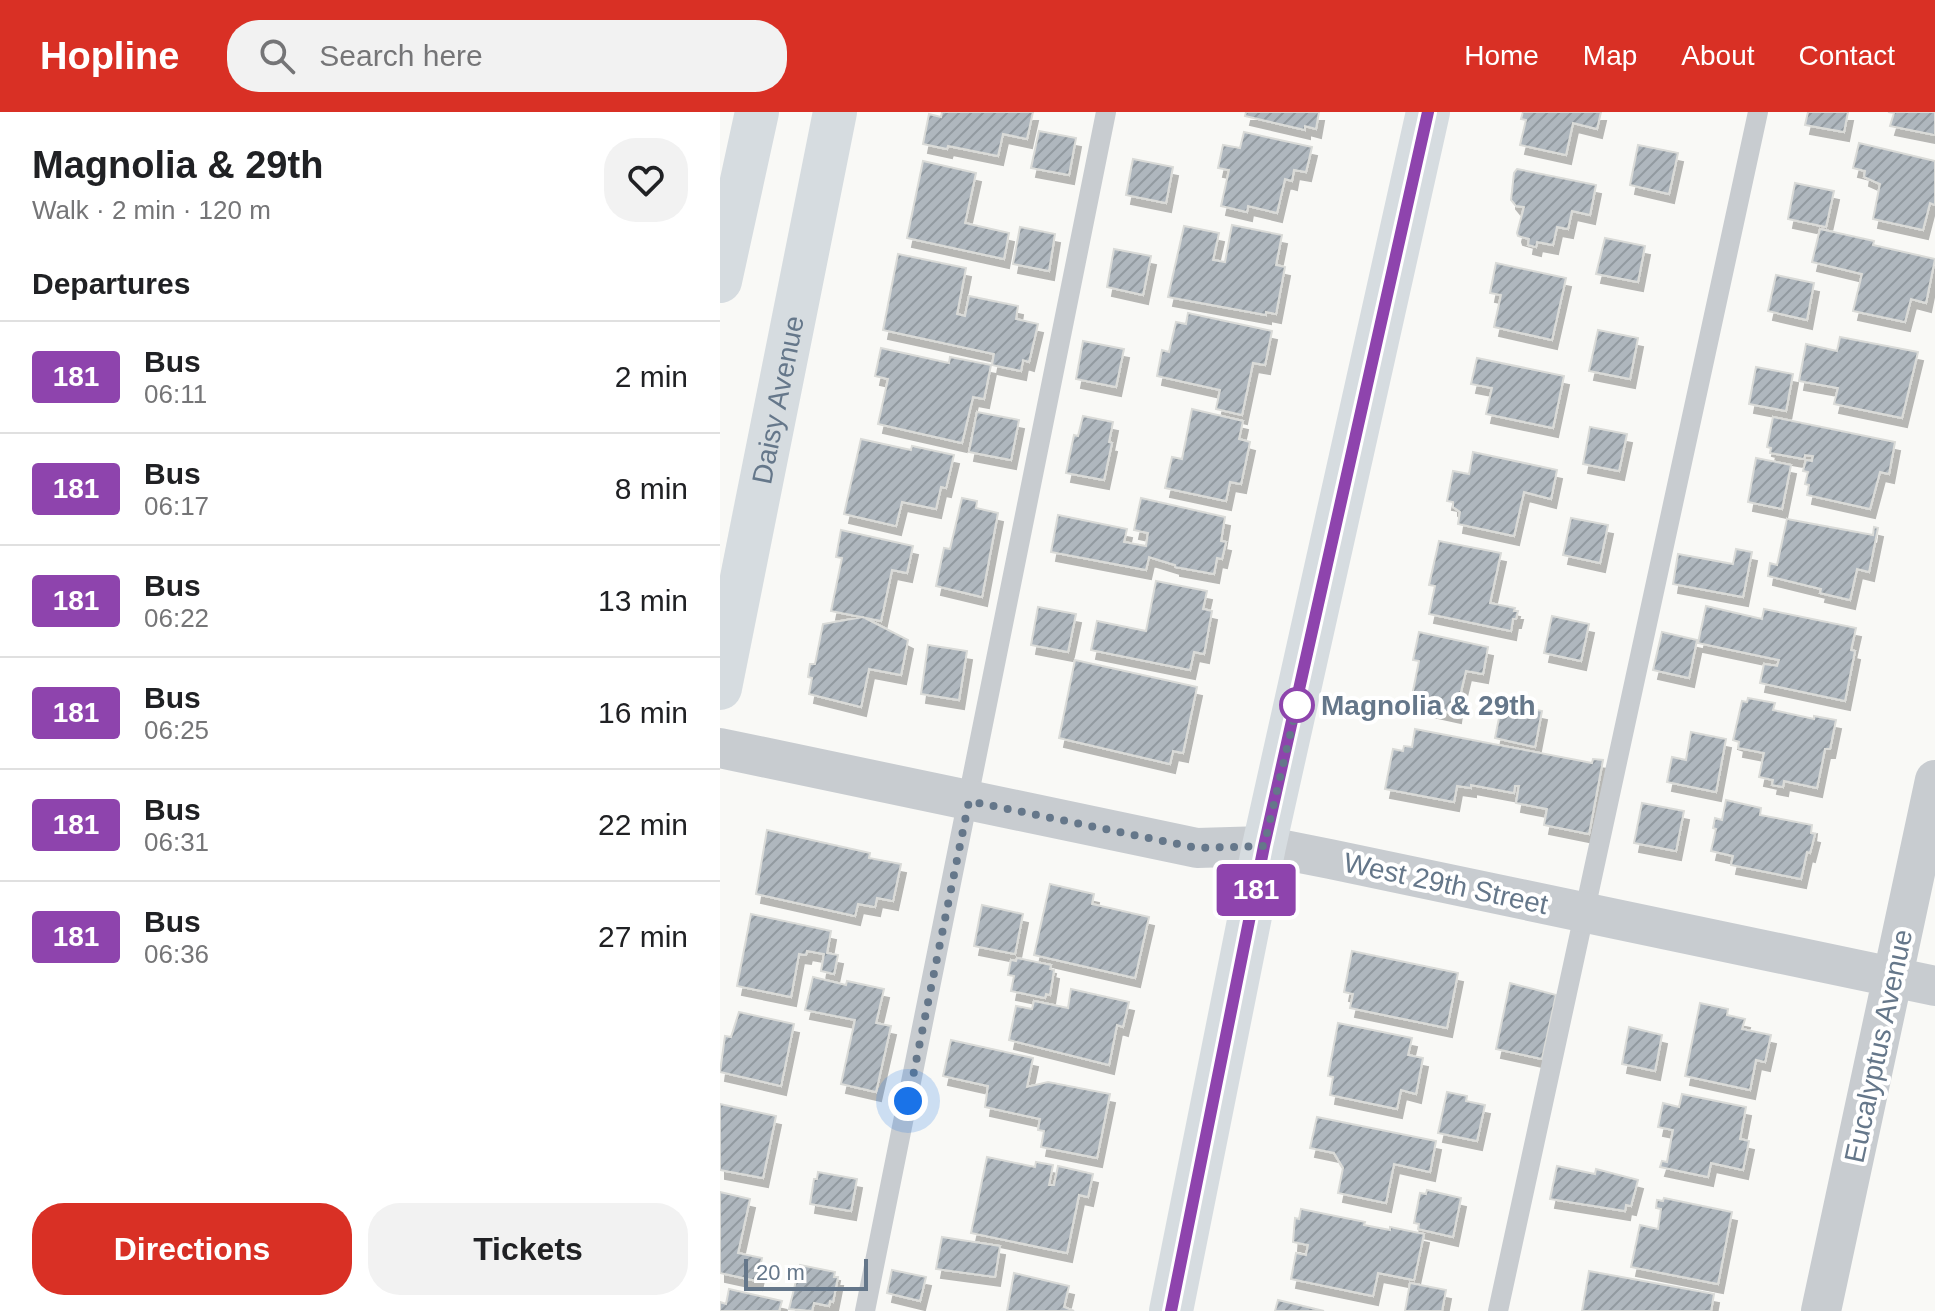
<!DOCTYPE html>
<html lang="en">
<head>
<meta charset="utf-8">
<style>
	:root { --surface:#fff; --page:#f2f2f2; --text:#202124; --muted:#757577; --line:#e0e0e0; --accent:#d93025 }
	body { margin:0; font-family:Helvetica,sans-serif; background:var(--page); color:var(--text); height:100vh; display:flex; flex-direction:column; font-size:30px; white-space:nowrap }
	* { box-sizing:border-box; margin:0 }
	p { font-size:26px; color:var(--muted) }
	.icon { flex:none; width:44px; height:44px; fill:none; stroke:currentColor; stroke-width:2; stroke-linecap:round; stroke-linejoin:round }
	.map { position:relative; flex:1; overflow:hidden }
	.panel { display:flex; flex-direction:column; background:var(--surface); width:720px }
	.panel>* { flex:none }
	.badge { padding:0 16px; border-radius:6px; font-size:28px; line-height:52px }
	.scale { position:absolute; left:24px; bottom:20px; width:124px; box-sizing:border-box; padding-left:8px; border:4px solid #65778a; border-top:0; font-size:22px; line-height:28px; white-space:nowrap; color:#65778a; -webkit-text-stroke:6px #fff; paint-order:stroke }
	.you { position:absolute; width:40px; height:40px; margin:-20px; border:6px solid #fff; border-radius:50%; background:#1a73e8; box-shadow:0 0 0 12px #1a73e833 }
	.map>.badge { position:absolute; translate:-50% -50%; box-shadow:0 0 0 4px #fff }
	h2 { padding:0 32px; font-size:30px; line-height:72px }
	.round { display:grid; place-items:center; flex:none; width:84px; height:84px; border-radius:32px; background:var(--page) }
	.summary { display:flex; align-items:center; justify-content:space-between; height:136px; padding:0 32px }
	h1 { font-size:38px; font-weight:800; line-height:60px }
	.cta { display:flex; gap:16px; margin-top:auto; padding:16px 32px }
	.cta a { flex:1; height:92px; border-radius:32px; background:var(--accent); color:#fff; font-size:32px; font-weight:800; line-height:92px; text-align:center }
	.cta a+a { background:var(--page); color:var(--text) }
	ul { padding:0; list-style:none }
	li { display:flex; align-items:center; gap:24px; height:112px; padding:0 32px; border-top:2px solid var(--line) }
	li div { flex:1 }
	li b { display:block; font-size:30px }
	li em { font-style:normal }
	li .badge { min-width:88px; font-weight:700; text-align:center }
	header { display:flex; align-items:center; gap:48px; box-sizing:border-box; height:112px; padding:0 40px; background:var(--accent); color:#fff }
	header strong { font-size:38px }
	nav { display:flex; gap:44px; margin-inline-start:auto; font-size:28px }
	.search { width:560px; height:72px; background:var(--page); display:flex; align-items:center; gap:20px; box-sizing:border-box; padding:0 28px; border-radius:32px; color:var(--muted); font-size:30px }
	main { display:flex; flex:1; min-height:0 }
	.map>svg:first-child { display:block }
	.building { fill:url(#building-hatch); stroke:#dadbd8; stroke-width:2; filter:url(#shadow) }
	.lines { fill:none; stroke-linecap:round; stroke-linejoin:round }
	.lane { stroke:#c8ccd0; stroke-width:20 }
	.street { stroke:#c8ccd0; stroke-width:40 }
	.secondary { stroke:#d6dce0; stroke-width:44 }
	.line-casing { stroke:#fff; stroke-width:18 }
	.line { stroke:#8e44ad; stroke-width:12 }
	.walk { stroke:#65778a; stroke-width:8; stroke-dasharray:0 14.4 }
	.stop-dot { fill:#fff; stroke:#8e44ad; stroke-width:4 }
	.labels { text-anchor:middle; stroke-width:8; stroke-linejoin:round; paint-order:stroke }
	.street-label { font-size:28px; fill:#65778a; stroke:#fff }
	.stop-label { font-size:28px; font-weight:bold; fill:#65778a; stroke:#fff; text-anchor:start }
</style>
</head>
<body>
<header>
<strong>Hopline</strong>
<div class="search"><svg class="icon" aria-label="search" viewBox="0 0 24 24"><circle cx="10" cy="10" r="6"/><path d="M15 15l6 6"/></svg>Search here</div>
<nav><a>Home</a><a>Map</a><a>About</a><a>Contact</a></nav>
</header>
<main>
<section class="panel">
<div class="summary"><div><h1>Magnolia &amp; 29th</h1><p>Walk · 2 min · 120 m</p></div><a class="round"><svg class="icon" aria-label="heart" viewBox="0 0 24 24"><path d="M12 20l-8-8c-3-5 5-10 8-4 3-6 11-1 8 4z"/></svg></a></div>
<h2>Departures</h2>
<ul>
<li><span class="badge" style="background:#8e44ad;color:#fff">181</span><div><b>Bus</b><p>06:11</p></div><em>2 min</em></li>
<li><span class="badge" style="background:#8e44ad;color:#fff">181</span><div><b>Bus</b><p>06:17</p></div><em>8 min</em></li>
<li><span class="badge" style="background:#8e44ad;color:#fff">181</span><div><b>Bus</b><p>06:22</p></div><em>13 min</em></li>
<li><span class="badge" style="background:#8e44ad;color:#fff">181</span><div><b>Bus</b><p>06:25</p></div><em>16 min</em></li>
<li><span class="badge" style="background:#8e44ad;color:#fff">181</span><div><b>Bus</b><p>06:31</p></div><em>22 min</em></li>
<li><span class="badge" style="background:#8e44ad;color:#fff">181</span><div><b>Bus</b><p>06:36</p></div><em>27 min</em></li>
</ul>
<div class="cta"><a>Directions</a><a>Tickets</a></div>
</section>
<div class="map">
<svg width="1215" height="1199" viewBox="0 0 1215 1199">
	<defs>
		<pattern id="building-hatch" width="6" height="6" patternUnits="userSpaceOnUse" patternTransform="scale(2)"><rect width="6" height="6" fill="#afb7be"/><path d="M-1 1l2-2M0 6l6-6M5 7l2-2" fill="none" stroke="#929aa0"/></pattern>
		<filter id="shadow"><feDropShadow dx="5" dy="9" stdDeviation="0" flood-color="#0004"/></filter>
	</defs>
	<rect width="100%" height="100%" fill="#f9f9f6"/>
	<path class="building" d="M222,0H313L307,27L283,22L278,44L228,34L227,37L203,32L209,2L221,5Z
		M526,0H599L596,17L585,14V18L525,4Z
		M803,0H881L877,17L853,11L846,43L800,33L806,8L801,7Z
		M1088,0H1128L1124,20L1085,13Z
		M1168,0H1215V23L1170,14L1174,1Z
		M319,19L356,26L349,63L311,56Z
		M524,20L592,35L586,60L574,58L572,69L565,67L557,101L528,94L527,100L501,94L509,58L498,56L503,33L520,36Z
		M1139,31L1215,49V93L1210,91L1203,118L1153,107L1160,72L1144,65L1145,59L1133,56Z
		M918,33L958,41L949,82L910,73Z
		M413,47L453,55L446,91L406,83Z
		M203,49L256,61L245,111L289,121L284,147L187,126Z
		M797,57L876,73L870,103L852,99L848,117L837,115L833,133L817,130L816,135L808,133L809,127L798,124L797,121L804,95L796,94L791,88L794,61Z
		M1075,71L1114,79L1106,115L1068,107Z
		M512,113L562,123L556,153L565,155L556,202L546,200V203L448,185L464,114L499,121L493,148L505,150Z
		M300,115L335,122L329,159L293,152Z
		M1100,117L1154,129L1153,133L1215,147L1206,191L1191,187L1185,210L1133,199L1142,162L1092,150Z
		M885,126L925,134L918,170L876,162Z
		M394,137L431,144L423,183L387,175Z
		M178,142L246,156L237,202L245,204L249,184L298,194L296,207L318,212L309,250L303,248L301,259L272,253L274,242L163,218Z
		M776,151L846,166L832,228L774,215L781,183L770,181Z
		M1056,163L1094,171L1087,208L1048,199Z
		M468,201L552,219L545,253L533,251L522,303L496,297L500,278L437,264L442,238L449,240L456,210L466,212Z
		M878,218L918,226L910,267L869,259Z
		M1120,225L1198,240L1182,306L1114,292L1118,276L1079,269L1086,232L1117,239Z
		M363,229L404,237L396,275L356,267Z
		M161,236L229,251L230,245L271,253L264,287L253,285L242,331L158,312L168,267L155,264Z
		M757,246L844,264L833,316L766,302L772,276L751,272Z
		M1036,255L1073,262L1066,299L1029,292Z
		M472,297L523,309L519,327L530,330L521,372L510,370L506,389L445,376L452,345L462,347Z
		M257,300L299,308L291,348L249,340Z
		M363,304L393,310L389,330L392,331L384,368L346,361L354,323L358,324Z
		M1053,305L1175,330L1169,362L1160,360L1150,397L1087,383L1089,373L1085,372L1088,360L1083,359L1086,348L1092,349L1093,344L1085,343L1084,347L1050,341L1051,336L1047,335Z
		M870,315L907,322L899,359L863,352Z
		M141,327L191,338L192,334L234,343L226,376L221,375L216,397L182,390L176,414L124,402Z
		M753,340L837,358L831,387L804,380L794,424L738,412L740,400L733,395V390L727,389L733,359L749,362Z
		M1036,346L1071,353L1062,397L1028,390Z
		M242,386L257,389L256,396L278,401L262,485L216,474L224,436L230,437Z
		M421,386L505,405L501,429L506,430L502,447L497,446L494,462L455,455V453L429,445L426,458L331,440L338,403L407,417L404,430L426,434L428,421L414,418Z
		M851,406L888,413L880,451L843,443Z
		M1067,407L1153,423L1154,415L1158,416L1149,460L1137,457L1130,488L1100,481L1101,477L1048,464L1050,451L1057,453Z
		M121,418L193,434L187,461L172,458L161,509L111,499L122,446L116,445Z
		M719,429L781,441L770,491L795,496L794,499H798L796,507H793L791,519L709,502L715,474L709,473Z
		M1016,437L1032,440L1023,485L953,472L958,442L1013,452Z
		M436,469L487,479L483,497L492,499L484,542L474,540L470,558L371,538L377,509L426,519Z
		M986,494L1042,507L1044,497L1136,516L1131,538L1135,539L1125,589L1040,571L1044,552L1057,554L1059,548L978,531Z
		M318,495L356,502L348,540L311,533Z
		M832,504L869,512L861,549L824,541Z
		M143,505L188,528L181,563L149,557L141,595L89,582L92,566L88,565L90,552H95L103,512Z
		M699,520L768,535L763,562L746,559L739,588L745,589L743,596L737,595L736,602L699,594V591L691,589L699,549L693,548Z
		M942,520L977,528L969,566L933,558Z
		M208,533L247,539L239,588L201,582Z
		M355,548L477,575L463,641L453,639L450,652L339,626Z
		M1028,586L1055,591L1053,598L1094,607V604L1116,608L1110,637H1105L1097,676L1064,669L1063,675L1052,673L1053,668L1039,665L1044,641L1018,636L1019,630L1013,628L1022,589L1027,590Z
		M782,591L822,599L815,635L775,626Z
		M695,617L872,651L873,647L883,648L869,722L824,713L827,697L796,691L799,674H795L794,681L751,673V676L737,674L734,690L665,677L673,637L683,639L684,634L692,635Z
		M971,620L1006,627L996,680L947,670L952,645L966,648Z
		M1006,688L1041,696L1040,703L1092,713L1091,721L1095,722L1090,741L1087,740L1081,767L1011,753L1013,744L991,739L996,717L993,716L995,706L1002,708Z
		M922,691L964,699L956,739L914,731Z
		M47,718L150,741L149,746L181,752L173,789L157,786L155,795L138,792L135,804L36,782Z
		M330,772L374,782L372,792L429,805L415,866L314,843Z
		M262,793L303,802L295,842L254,834Z
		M31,802L111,819L107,841L118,843L114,862L101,859L104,842L87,839L86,843L79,842L71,885L17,874Z
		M632,839L738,861L727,916L630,896L633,882L624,880Z
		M297,846L331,853L330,857L334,858L330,883L326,882L325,886L291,879L294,864L288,863L291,848L296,849Z
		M93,865L126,873L127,869L164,877L156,911L171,914L156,980L121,972L135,908L85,898Z
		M790,871L836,883L822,947L776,937Z
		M351,877L409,890L403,915L397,913L389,953L289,928L296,894L312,897L314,889L348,896Z
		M980,891L1008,897L1007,903L1025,907L1022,917L1051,923L1045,950L1036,948L1030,978L965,964Z
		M19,900L74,912L61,974L0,960L5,924L11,925Z
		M618,911L692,926L688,943L703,946L696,982L681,978L677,997L610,983L613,965L608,964Z
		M909,915L942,923L935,959L902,952Z
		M231,928L313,946L307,975L328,970L390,982L377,1046L321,1035L324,1019L318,1018L320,1007L265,995L268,974L223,964Z
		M727,980L747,984L746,989L765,993L757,1029L718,1021Z
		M962,982L1026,995L1020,1027L1029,1029L1023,1058L991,1051L988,1065L940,1055L942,1049L947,1050L953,1018L938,1015L943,991L959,995Z
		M0,992L56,1004L43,1066L0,1058Z
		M597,1005L716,1029L710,1060L674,1052L666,1091L618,1081L623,1056L614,1041L590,1036Z
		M267,1045L315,1055L316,1050L333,1053L329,1073H334L338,1054L373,1062L368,1085L359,1083L347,1141L251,1121Z
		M837,1054L875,1062L876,1057L918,1068L911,1094L906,1093L905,1099L830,1087Z
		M98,1060L137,1067L131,1099L90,1092L94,1067H97Z
		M707,1078L741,1086L733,1125L698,1117L699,1112L694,1111L700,1081L706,1082Z
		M0,1080L30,1087L18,1141L42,1146L37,1169L0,1161Z
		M944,1086L1012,1100L998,1172L911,1155L920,1113L938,1117L941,1097L936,1096L937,1088L943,1089Z
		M581,1097L645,1110L644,1113L670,1118V1115L704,1122L694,1168L658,1161L653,1184L571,1167L576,1141L586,1143L588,1133L573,1130L575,1106L579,1107Z
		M222,1125L280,1134L275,1165L216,1157Z
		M80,1153L115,1160L114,1165H118L113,1190L110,1189L109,1194L94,1191L92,1199L69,1197Z
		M172,1158L206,1165L200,1189L167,1181Z
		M869,1159L994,1182L991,1199H862Z
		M294,1161L349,1174L344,1195L354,1199H287Z
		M690,1171L726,1178L722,1199H685Z
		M9,1177L62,1189L59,1199H0V1190L6,1192Z
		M558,1188L604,1199H555Z"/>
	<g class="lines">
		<path class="lane" d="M145,1199L386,0
			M778,1199L1038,0"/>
		<path class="street" d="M0,636L477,736L544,734L610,747L1215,874
			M1101,1199L1215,668"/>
		<g class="secondary">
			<path d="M0,169L37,0"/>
			<path id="s1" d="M0,576L115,0"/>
			<path d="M451,1199L544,734L708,0"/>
		</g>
	</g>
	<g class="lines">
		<g class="line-casing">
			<path id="line" d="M451,1199L544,734L708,0"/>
		</g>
		<use href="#line" class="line"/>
		<path class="walk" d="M188,989L249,689L477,736L544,734L579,585L577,593"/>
	</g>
	<circle class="stop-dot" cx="577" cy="593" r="16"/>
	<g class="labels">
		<g class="street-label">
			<text dy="10" stroke="none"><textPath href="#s1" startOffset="294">Daisy Avenue</textPath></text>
			<text transform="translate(726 771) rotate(12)" y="10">West 29th Street</text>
			<text transform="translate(1158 934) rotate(-78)" y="10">Eucalyptus Avenue</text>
		</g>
		<g class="stop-label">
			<text x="601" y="603">Magnolia &amp; 29th</text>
		</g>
	</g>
</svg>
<div class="scale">20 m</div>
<div class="you" style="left:188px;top:989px"></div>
<b class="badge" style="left:536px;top:778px;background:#8e44ad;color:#fff">181</b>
</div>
</main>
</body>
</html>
